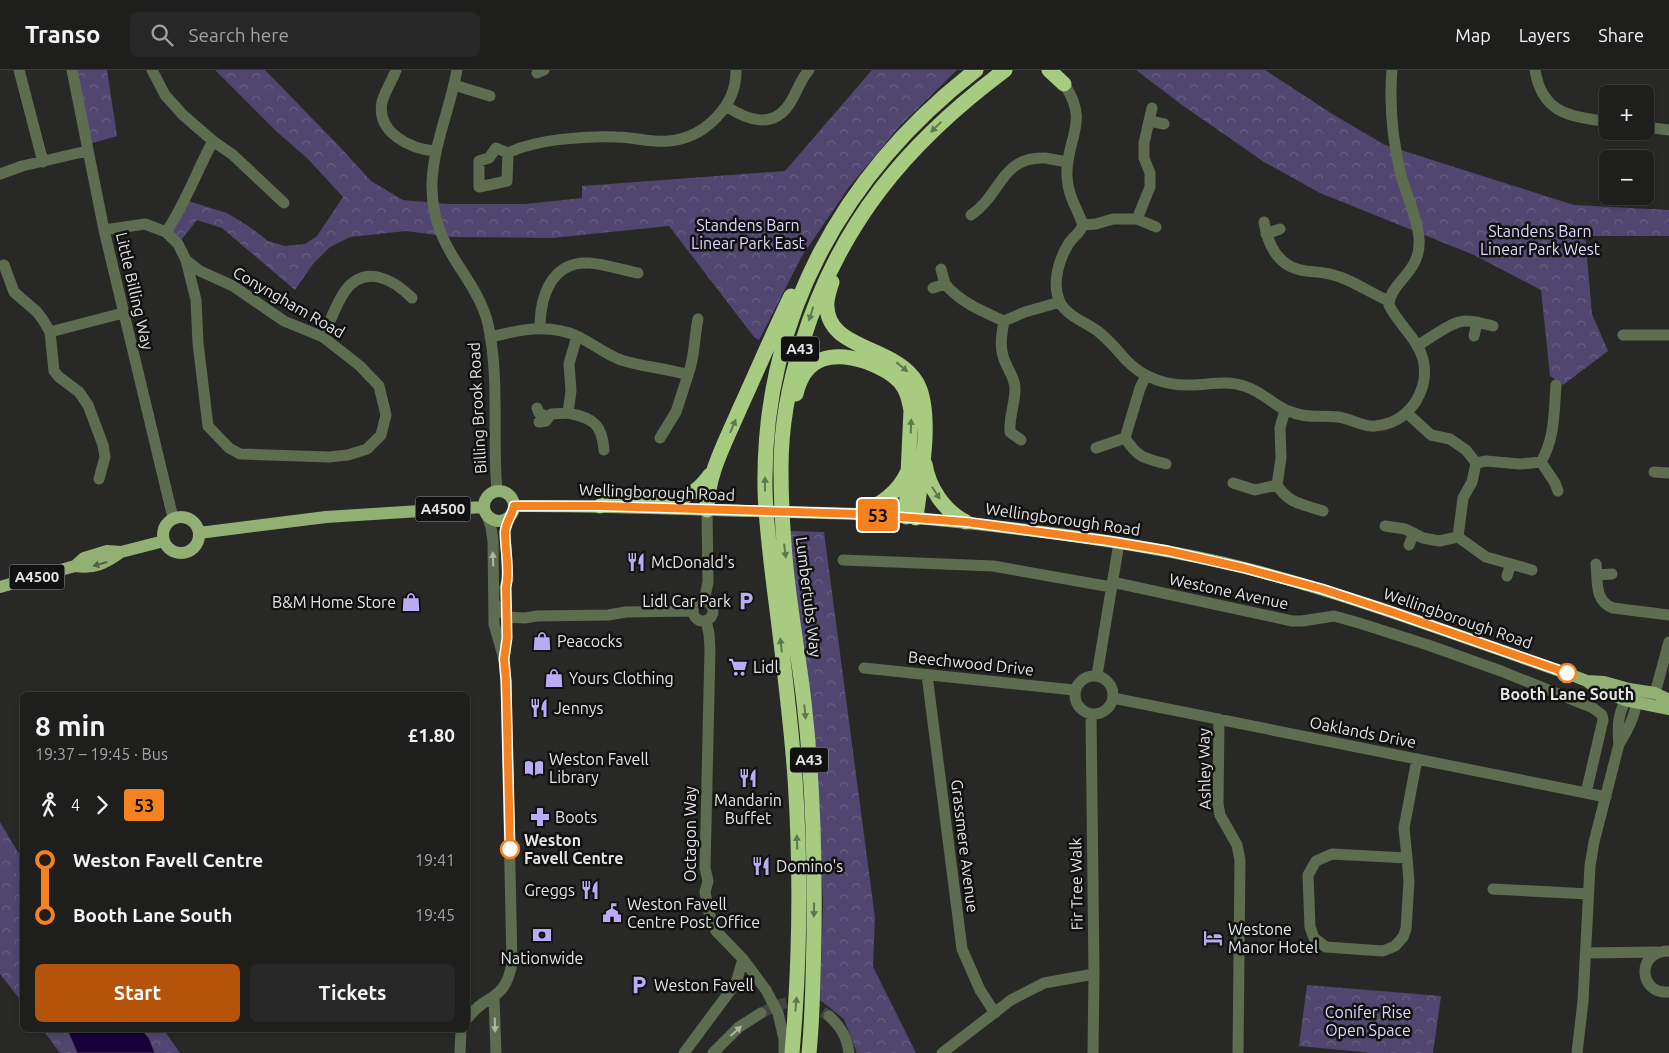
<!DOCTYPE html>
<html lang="en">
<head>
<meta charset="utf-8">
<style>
	:root { --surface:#1e1f1d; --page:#262726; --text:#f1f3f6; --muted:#a1a2a4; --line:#3c3d3b; --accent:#b45309 }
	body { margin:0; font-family:Ubuntu,sans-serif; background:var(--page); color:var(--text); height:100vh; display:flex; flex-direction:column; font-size:19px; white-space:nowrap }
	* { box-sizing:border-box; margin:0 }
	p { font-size:16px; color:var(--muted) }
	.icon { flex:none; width:28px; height:28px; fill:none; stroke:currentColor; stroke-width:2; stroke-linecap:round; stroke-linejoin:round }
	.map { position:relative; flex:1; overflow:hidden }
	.panel { position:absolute; left:20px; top:622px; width:450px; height:340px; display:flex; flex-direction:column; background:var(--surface); border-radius:8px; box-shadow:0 2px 8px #0003,0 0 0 1px var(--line) }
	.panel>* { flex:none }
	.badge { padding:0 10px; border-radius:4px; font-size:18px; line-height:32px }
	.buttons { position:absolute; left:1599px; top:15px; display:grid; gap:10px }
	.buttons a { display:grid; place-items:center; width:55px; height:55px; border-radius:8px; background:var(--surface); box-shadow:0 2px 8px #0003,0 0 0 1px var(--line); font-size:25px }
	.map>.badge { position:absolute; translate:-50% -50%; box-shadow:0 0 0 2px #fff }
	.legs { display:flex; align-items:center; gap:8px; height:55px; padding:0 15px; font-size:16px }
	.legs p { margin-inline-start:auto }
	.head { display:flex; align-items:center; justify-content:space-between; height:85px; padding:0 15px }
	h1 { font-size:28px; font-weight:700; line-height:38px }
	.cta { display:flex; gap:10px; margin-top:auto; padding:10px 15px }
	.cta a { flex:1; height:58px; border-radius:8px; background:var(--accent); color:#fff; font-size:20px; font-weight:700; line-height:58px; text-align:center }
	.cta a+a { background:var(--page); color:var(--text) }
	ul { padding:0 15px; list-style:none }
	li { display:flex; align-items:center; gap:18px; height:55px; font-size:19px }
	li i { display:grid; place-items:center; width:8px; height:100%; margin:0 6px; background:currentColor }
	li i::after { content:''; width:12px; height:12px; margin:-6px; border:4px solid; border-radius:50%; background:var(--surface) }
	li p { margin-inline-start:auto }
	li:first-child i { background:linear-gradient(#0000 50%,currentColor 0) }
	li:last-child i { background:linear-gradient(currentColor 50%,#0000 0) }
	header { display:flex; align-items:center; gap:30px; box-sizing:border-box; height:70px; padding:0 25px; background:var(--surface); border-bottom:1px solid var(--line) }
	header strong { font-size:24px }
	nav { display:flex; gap:28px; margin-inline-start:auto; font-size:18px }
	.search { width:350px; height:45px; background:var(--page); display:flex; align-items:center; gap:12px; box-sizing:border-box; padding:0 18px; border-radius:8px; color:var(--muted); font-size:19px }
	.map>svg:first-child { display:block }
	.forest { fill:url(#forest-crowns) }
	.water { fill:#170039; stroke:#54446c }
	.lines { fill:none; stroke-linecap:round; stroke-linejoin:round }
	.stream { stroke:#54446c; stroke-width:2.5 }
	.minor-tunnel { stroke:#444543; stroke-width:11; stroke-dasharray:11 5.5; stroke-linecap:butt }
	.minor { stroke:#5e6d4f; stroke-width:11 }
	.major { stroke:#92b073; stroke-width:12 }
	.highway { stroke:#a6cb81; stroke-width:15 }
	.oneway { fill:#63774f }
	.oneway2 { fill:#aeb4a8 }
	.oneway3 { fill:#526042 }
	.line-1-casing { stroke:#fff; stroke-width:11 }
	.line-1 { stroke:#f58220; stroke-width:8 }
	.stop-1-dot { fill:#fff; stroke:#f58220; stroke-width:2.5 }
	.labels { text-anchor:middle; stroke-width:5; stroke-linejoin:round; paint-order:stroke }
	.shield { fill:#111; stroke:#a4a5a4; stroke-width:1 }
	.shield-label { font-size:15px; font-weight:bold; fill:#e3e4e3 }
	.park-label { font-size:16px; fill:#dfd7ff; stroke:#111 }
	.street-label { font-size:16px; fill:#e3e4e3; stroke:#111 }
	.poi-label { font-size:16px; fill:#e3e4e3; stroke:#111; text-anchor:start }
	.stop-label { font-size:16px; font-weight:bold; fill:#e3e4e3; stroke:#111 }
</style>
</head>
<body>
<header>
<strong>Transo</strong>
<div class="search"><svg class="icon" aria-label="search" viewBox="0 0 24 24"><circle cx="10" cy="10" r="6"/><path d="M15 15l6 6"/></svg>Search here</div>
<nav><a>Map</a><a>Layers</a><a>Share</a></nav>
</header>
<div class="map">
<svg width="1669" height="983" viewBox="0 0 1669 983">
	<defs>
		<pattern id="forest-crowns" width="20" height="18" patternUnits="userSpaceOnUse" patternTransform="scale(1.25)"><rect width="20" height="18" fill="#50466f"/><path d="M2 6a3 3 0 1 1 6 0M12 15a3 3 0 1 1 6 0" fill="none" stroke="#696183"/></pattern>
	</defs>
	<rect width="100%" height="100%" fill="#282927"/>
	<path class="forest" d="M72,0H107L117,66L86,75Z
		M215,0H265L339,76L371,111L403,130L448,134H525L582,128V116L785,101L872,0H957L900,56L849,117L802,186L759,270L754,267L669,156L552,168L452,167L406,161L350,167L330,177L313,194L295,220L222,158L197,150L178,174L166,162L185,130L227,143L247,155L268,171L285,176L305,174L317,166L343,127L308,89L276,61Z
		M1136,0H1265L1334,45L1385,75L1574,135L1669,140V166H1585L1592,244L1608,281L1563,315L1550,306L1541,220L1474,185L1320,123L1264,92L1182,35Z
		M790,461L824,462L875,848L873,897L916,983H857L844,949L820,930L823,834L817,694L795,523Z
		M0,752L22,789V932L0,904Z
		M1307,915L1441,926L1433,983H1373L1299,976Z
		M43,960H164L180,983H60Z"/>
	<path class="water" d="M65,960H142L149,968L155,983H77L69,964Z"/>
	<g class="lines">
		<path class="stream" d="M0,768L22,811"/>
		<path class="minor-tunnel" d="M761,943C791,928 801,927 829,946"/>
		<path class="minor" d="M19,0L43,92
			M72,0L104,160L173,448
			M152,0L165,25L183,45L213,71L233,85L284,133
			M396,0C392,11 385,21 382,32C376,63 411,79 435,81
			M457,0C446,60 415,109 444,170C457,198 481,223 488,254C500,309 492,366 497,421
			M1535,0C1542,44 1570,46 1608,52
			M537,3L544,0
			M1064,14C1091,53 1065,69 1067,107C1068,126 1077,138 1083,155C1080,163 1074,166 1069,173C1059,189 1052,212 1059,230C1065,246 1088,253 1100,263C1110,271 1118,281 1126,290C1143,308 1167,316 1191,315C1208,315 1227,310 1244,316C1261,321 1271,333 1286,340C1306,349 1318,345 1338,347C1349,348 1359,355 1371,356C1374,357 1378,355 1382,355C1411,349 1430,319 1423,289C1417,268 1398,254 1389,235C1390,211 1422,203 1419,168C1417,147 1407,126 1401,106C1393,72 1389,35 1392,0
			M454,15L490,26
			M726,36C747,50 773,60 790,33C797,22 800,10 809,0
			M1150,51L1164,54
			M1645,57L1669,60
			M496,78L508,83L507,111L479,117V91L489,88Z
			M508,83C536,69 585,66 616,67C634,67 652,73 669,71C704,68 737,36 736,0
			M0,104L22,96L87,81
			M971,145C1001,125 1001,86 1045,88C1052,89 1060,91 1068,92
			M1137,149L1156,157
			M1264,152C1268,176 1279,198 1306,201C1318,202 1328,202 1340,207C1357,213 1372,224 1389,231
			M1083,155L1096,154L1113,149H1137L1150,117V103L1144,88V73L1152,38
			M104,160L145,154L166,162L178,174L186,190L200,201L233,216L284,251L323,267L360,296L379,316L386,345L381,365L367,379L348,385L329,387L240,384L229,378L208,356L198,273L196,230L186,190
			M166,162C186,133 196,102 213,71
			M1266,164L1280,159
			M4,195L14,222L37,242L43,250L50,262
			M941,199L945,214
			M933,218L945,214C961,233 982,241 1004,251
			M540,258C540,227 551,191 589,193C605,194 622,200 638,203
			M1623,265H1669
			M577,266L569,294L571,321L568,343C593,348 602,354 604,380
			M1474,266L1477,252
			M323,267C330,252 336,234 345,221C365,194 393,209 412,228
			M490,267C519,260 548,253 577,266C592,273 605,284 621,290C643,297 666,298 688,305L676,342L660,368
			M1417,276C1429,269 1453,250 1466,251C1475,251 1485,254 1493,256
			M688,305C695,287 694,268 698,249
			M1146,306L1140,318L1125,368C1138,388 1144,388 1166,394
			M537,338L539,343L548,347
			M1285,340L1280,358L1281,388L1277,415C1289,434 1302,434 1323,441
			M1407,343L1431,365L1450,369L1466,380L1476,393L1486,391L1520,394L1541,392C1555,368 1554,342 1556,315
			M539,352L546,351L551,344L568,343
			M1021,370L1010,362C1009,346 1015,334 1015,319C1015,309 1010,303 1006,294C999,279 1001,267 1004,251L1025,242L1060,232
			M1096,378L1125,368
			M1541,392L1555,413L1558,421
			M1476,393L1472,412L1463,428L1458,467L1486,487L1532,500
			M1654,402L1669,403
			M99,409L105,387L103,375L88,335L79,322L59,307L54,301L50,262L123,243
			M1233,413L1255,420L1277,415
			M1385,456L1405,459L1423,468L1439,471L1458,467
			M1409,475L1414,463
			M843,490L993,496L1111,517
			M1596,494C1598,511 1594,531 1613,538L1669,545
			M1597,505L1612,504
			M1507,506L1511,494
			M1112,512L1292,551H1302L1334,546L1359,553L1428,575L1501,601L1593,638L1602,645L1603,650L1586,723
			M704,531L708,512L707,440
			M693 541a10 10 0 1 1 20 0a10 10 0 1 1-20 0Z
			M494,533L507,547L525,548L537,546L608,545L626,542L693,541
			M706,551L709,564L710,579L705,798L708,811L705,822L709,843L716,861L743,889L766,920L778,943L784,969V983
			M505,583L507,547L505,517L508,509L505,460L508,448
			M864,598L1074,620
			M927,605L962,879L980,920L995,943
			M1097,605L1119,473
			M1075 625a19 19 0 1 1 38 0a19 19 0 1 1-38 0Z
			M1648,627L1655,623L1669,572
			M1113,628L1606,727
			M1091,644L1094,904L1093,983
			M1219,649L1218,734L1220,745L1237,775L1240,790L1238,983
			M1619,674C1617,657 1618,637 1631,625
			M1407,788L1332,784L1316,791L1308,805L1310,857L1314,868L1326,877L1383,881L1395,876L1403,867L1406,859L1409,811L1407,788L1404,758L1417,689
			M1493,819L1588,824
			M1669,881C1635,881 1639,925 1669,922
			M1586,883L1657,882
			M494,928L496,983
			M829,946C841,957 847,967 849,983
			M468,948C485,923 504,934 512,894L506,611L504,589L494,554L493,471L491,457L487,446
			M460,983L461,960
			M684,983L736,913L743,889
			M713,983L739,957L761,943
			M942,983L1011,930L1044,913L1094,904
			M1577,983L1583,931L1590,796L1594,772L1619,674C1628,660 1638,642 1636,626"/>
		<path class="major" d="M484 436a15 15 0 1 1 30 0a15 15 0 1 1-30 0Z
			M514,436C593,435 672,439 752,441C788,442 824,443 860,444C916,447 971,453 1027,460C1100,469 1173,480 1245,498C1355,526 1461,567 1569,604L1587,611L1601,621L1625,630L1669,639
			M163 465a18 18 0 1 1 36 0a18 18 0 1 1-36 0Z
			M199,463L326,447L483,437
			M75,496L84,488L107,481L121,482L164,471
			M0,517L75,496C94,499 106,493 121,482
			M1587,611L1604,612L1629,619L1655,623L1669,630"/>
		<path class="highway" d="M1049,0L1064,14
			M832,212C830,218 828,225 827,231C823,281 895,274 917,313C934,344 920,413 916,448
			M796,324C805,285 834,281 867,292C880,297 891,302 900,312C907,320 909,330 911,340L906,447
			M925,394C929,418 944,441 966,452
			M600,436L618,430L679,428C694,424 701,417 710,405
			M707,440C707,404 726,371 740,338C757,301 773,263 791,226
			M860,444C881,434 898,423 908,401
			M792,983C800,892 801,799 795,708C791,652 784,596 777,540C772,500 766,459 765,419C762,248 843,103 976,0
			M809,983C813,944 813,905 814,866C815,788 813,709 804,632C798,579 787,526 784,473C782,448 781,423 781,398C781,356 789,313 802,273C839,154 906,74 1005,0"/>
	</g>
	<defs><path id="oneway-solid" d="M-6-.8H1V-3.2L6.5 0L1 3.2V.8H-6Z" transform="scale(1.25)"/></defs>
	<g class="oneway">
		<use href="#oneway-solid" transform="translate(936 57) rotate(136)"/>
		<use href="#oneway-solid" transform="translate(811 244) rotate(107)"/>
		<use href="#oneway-solid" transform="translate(902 297) rotate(40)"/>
		<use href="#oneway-solid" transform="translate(733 356) rotate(-67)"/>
		<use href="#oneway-solid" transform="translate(911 356) rotate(-88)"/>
		<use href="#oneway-solid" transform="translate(765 414) rotate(-90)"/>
		<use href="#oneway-solid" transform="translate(936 423) rotate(57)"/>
		<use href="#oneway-solid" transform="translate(785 481) rotate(83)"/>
		<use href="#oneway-solid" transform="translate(781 575) rotate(-97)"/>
		<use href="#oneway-solid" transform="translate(805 642) rotate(85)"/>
		<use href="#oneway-solid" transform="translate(797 772) rotate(-92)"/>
		<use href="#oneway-solid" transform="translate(814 840) rotate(91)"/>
		<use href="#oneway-solid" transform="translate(796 934) rotate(-85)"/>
	</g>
	<g class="oneway2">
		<use href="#oneway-solid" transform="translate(493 489) rotate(-92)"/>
		<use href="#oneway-solid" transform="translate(495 955) rotate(88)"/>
		<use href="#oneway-solid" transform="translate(736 961) rotate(-42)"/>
	</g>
	<use class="oneway3" href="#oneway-solid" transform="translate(100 494) rotate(164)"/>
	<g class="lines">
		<g class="line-1-casing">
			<path id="line-1" d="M510,779L506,611L504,589L507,568L506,517C510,499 505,480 505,462C506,452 512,446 514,436H600L860,444L966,452L1108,471L1168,481L1244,498L1322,519L1392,542L1567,603"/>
		</g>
		<use href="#line-1" class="line-1"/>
	</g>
	<defs>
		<g id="restaurant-bare" transform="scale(1.5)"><path d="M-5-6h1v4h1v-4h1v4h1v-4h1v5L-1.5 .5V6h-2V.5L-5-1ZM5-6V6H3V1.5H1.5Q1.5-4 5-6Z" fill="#bbaaf6" stroke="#111" stroke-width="2.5" paint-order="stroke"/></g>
		<g id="parking-bare" transform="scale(1.5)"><path d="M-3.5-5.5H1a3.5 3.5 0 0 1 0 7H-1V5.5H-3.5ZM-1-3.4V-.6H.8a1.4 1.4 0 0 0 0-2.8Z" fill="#bbaaf6" stroke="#111" stroke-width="2.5" paint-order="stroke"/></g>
		<g id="shop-bare" transform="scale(1.5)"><path d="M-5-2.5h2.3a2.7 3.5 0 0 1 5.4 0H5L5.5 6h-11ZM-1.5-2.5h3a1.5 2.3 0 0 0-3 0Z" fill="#bbaaf6" stroke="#111" stroke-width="2.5" paint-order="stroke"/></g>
		<g id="supermarket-bare" transform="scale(1.5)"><path d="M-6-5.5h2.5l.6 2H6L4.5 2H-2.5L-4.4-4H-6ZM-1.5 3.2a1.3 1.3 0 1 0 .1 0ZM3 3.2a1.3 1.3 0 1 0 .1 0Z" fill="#bbaaf6" stroke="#111" stroke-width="2.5" paint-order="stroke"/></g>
		<g id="library-bare" transform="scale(1.5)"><path d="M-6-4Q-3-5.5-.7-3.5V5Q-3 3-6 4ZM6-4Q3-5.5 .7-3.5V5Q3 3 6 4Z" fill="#bbaaf6" stroke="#111" stroke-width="2.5" paint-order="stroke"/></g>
		<g id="pharmacy-bare" transform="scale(1.5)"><path d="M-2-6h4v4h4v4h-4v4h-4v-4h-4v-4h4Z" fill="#bbaaf6" stroke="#111" stroke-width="2.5" paint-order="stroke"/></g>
		<g id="civic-bare" transform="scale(1.5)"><path d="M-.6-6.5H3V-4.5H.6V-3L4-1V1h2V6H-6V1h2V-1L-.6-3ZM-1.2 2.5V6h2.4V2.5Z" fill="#bbaaf6" stroke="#111" stroke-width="2.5" paint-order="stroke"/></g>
		<g id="bank-bare" transform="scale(1.5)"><path d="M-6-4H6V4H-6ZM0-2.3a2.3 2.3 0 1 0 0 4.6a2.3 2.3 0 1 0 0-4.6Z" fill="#bbaaf6" stroke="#111" stroke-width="2.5" paint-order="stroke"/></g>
		<g id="hotel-bare" transform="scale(1.5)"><path d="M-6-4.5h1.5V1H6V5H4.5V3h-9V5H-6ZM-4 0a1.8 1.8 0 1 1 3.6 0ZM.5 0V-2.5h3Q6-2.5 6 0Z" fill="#bbaaf6" stroke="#111" stroke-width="2.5" paint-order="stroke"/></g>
	</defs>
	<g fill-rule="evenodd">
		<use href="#restaurant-bare" x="636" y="492"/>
		<use href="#parking-bare" x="746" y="531"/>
		<use href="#shop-bare" x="411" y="532"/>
		<use href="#shop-bare" x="542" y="571"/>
		<use href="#supermarket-bare" x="738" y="597"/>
		<use href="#shop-bare" x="554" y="608"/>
		<use href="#restaurant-bare" x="539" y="638"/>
		<use href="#library-bare" x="534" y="698"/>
		<use href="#restaurant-bare" x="748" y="708"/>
		<use href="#pharmacy-bare" x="540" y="747"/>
		<use href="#restaurant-bare" x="761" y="796"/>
		<use href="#restaurant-bare" x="590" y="820"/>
		<use href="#civic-bare" x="612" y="843"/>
		<use href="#bank-bare" x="542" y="865"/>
		<use href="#hotel-bare" x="1213" y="868"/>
		<use href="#parking-bare" x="639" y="915"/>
	</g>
	<g class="stop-1-dot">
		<circle cx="1567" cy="603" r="9"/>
		<circle cx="510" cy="779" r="9"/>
	</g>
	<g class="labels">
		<g class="shield">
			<rect x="781" y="266.5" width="38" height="25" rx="4"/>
			<rect x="415.5" y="426.5" width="55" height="25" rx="4"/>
			<rect x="9.5" y="494.5" width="55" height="25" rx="4"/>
			<rect x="790" y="677.5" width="38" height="25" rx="4"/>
		</g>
		<g class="shield-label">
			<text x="800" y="284">A43</text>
			<text x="443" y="444">A4500</text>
			<text x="37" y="512">A4500</text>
			<text x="809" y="695">A43</text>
		</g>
		<g class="park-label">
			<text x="748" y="161">Standens Barn<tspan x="748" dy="18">Linear Park East</tspan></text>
			<text x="1540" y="167">Standens Barn<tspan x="1540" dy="18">Linear Park West</tspan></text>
			<text x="1368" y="948">Conifer Rise<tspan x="1368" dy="18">Open Space</tspan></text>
		</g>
		<g class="street-label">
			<text transform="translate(135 221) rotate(77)" y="6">Little Billing Way</text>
			<text transform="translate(289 232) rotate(30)" y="6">Conyngham Road</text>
			<text transform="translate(477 338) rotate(-93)" y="6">Billing Brook Road</text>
			<text transform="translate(657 422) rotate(2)" y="6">Wellingborough Road</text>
			<text transform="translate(1063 449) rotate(8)" y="6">Wellingborough Road</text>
			<text transform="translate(1229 521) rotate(12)" y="6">Westone Avenue</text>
			<text transform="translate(809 527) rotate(83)" y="6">Lumbertubs Way</text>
			<text transform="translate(1458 548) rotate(19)" y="6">Wellingborough Road</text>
			<text transform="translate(971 593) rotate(6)" y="6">Beechwood Drive</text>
			<text transform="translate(1363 662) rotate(11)" y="6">Oaklands Drive</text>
			<text transform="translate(1204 699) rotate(-91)" y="6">Ashley Way</text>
			<text transform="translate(690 764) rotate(-90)" y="6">Octagon Way</text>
			<text transform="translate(965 776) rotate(83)" y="6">Grassmere Avenue</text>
			<text transform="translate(1076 814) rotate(-91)" y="6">Fir Tree Walk</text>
		</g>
		<g class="poi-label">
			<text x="651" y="498">McDonald's</text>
			<text x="731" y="537" text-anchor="end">Lidl Car Park</text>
			<text x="396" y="538" text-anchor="end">B&amp;M Home Store</text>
			<text x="557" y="577">Peacocks</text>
			<text x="753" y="603">Lidl</text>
			<text x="569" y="614">Yours Clothing</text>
			<text x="554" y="644">Jennys</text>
			<text x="549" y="695">Weston Favell<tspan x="549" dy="18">Library</tspan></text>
			<text x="748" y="736" text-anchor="middle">Mandarin<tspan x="748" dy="18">Buffet</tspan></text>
			<text x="555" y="753">Boots</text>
			<text x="776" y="802">Domino's</text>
			<text x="575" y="826" text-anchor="end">Greggs</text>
			<text x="627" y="840">Weston Favell<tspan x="627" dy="18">Centre Post Office</tspan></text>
			<text x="1228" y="865">Westone<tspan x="1228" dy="18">Manor Hotel</tspan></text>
			<text x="542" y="894" text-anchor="middle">Nationwide</text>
			<text x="654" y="921">Weston Favell</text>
		</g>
		<g class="stop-label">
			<text x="1567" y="630">Booth Lane South</text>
			<text x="524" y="776" text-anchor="start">Weston<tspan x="524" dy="18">Favell Centre</tspan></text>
		</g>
	</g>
</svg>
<div class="buttons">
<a>+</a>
<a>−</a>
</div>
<b class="badge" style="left:878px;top:445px;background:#f58220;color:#111">53</b>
<section class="panel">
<div class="head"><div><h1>8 min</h1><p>19:37 – 19:45 · Bus</p></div><b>£1.80</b></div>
<div class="legs"><svg class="icon" aria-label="walk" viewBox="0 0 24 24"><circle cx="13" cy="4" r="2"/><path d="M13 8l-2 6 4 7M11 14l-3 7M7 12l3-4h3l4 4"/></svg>4<svg class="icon" aria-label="forward" viewBox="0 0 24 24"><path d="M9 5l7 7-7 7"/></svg><b class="badge" style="background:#f58220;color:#111">53</b></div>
<ul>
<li><i style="color:#f58220"></i><b>Weston Favell Centre</b><p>19:41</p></li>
<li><i style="color:#f58220"></i><b>Booth Lane South</b><p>19:45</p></li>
</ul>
<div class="cta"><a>Start</a><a>Tickets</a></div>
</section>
</div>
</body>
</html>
